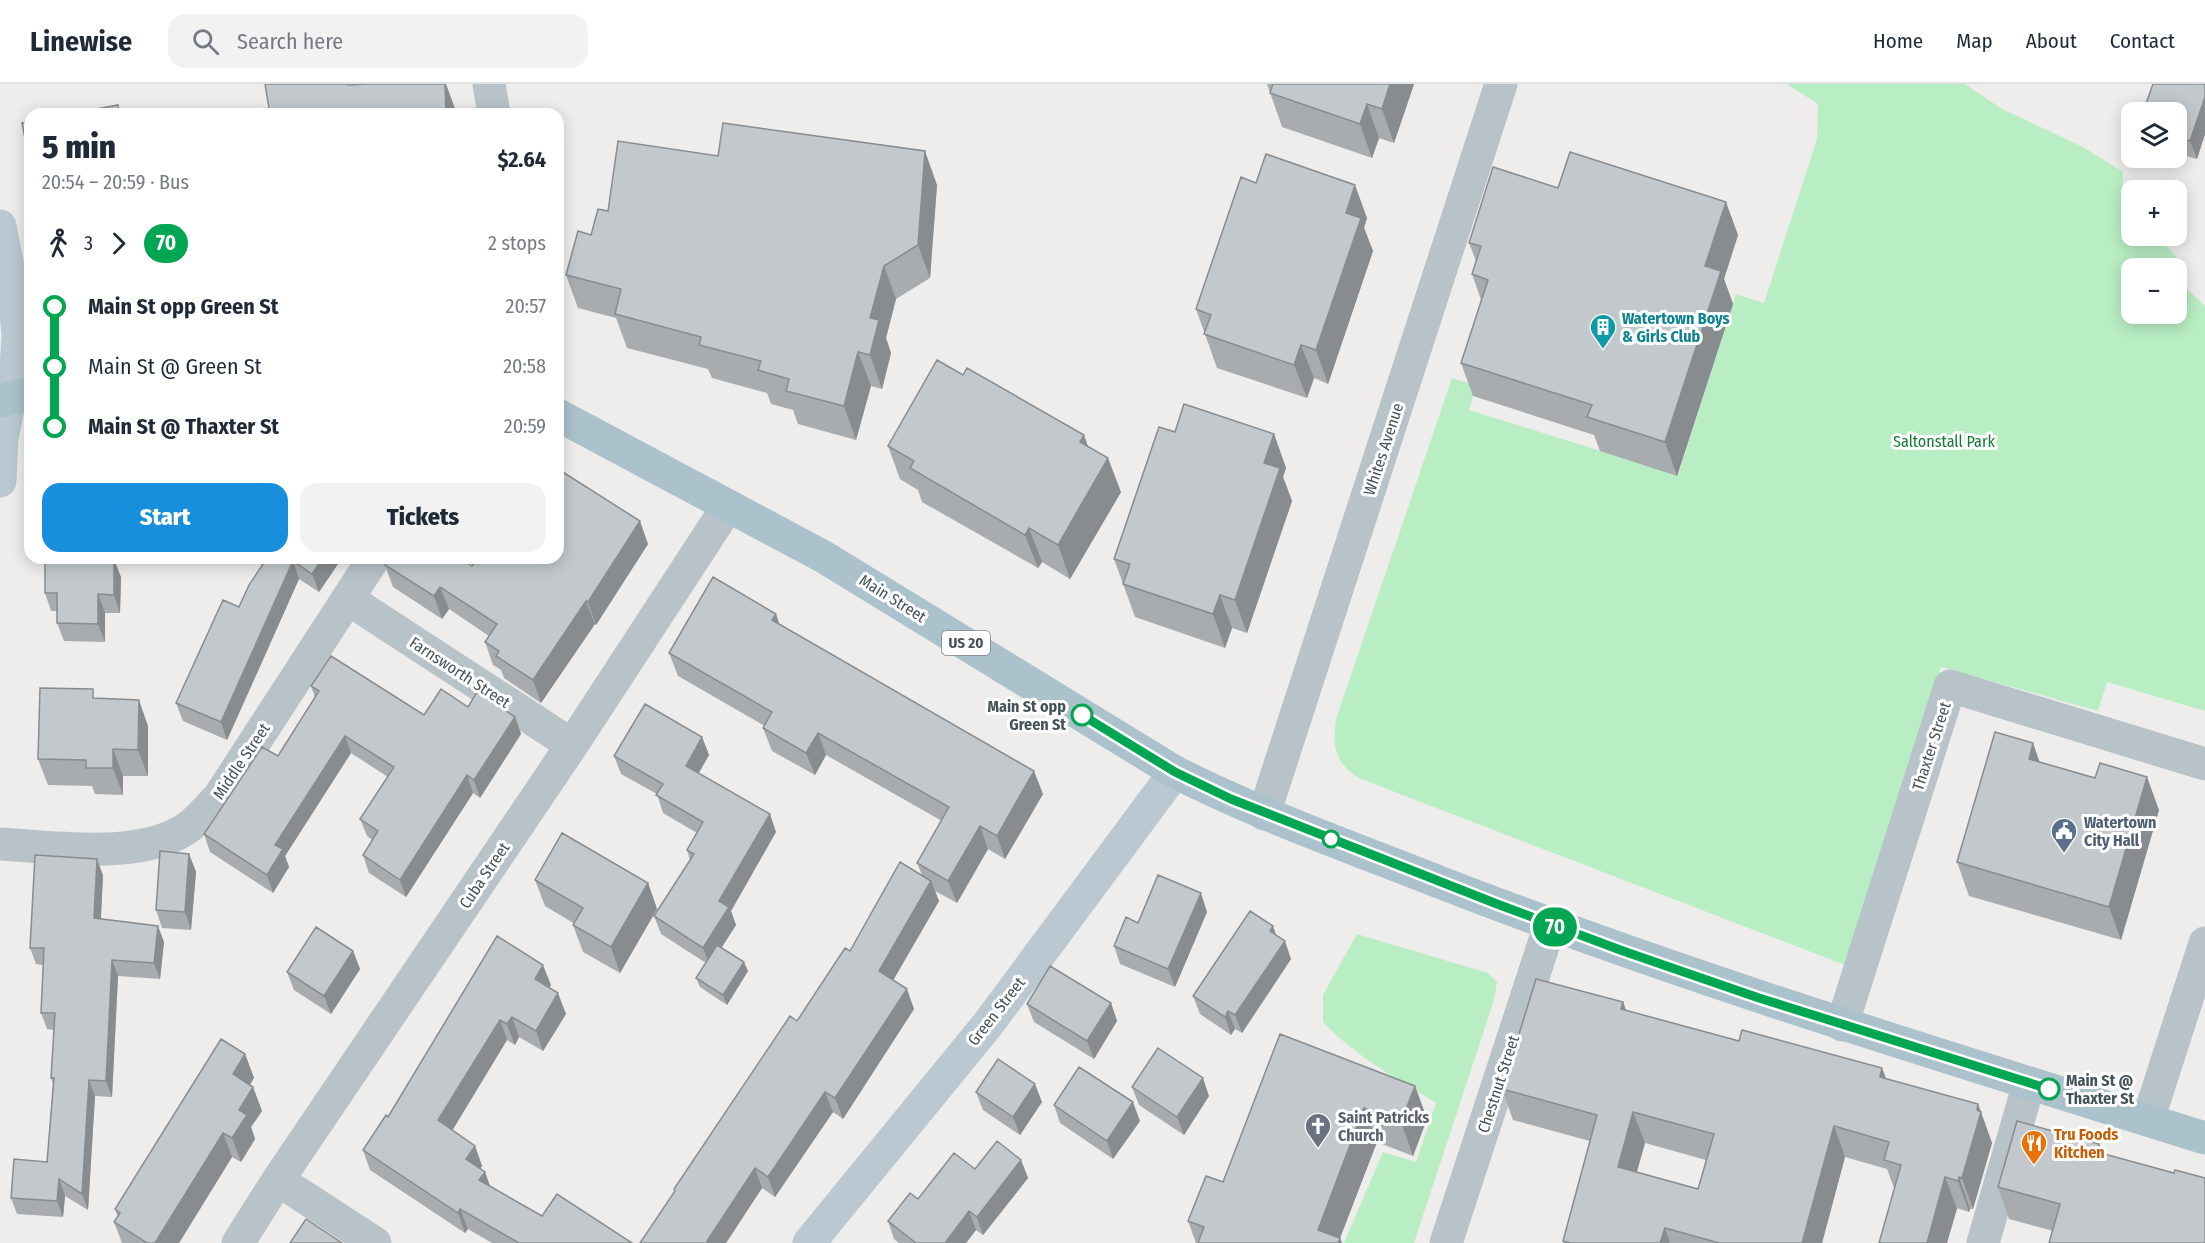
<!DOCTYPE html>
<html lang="en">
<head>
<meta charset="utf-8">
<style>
	:root { --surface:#fff; --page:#f2f2f3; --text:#1f2937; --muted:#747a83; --line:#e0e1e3; --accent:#188fdc }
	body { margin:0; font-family:"Fira Sans Condensed",sans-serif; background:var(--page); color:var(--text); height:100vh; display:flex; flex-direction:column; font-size:22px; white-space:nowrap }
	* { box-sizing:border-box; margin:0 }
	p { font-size:20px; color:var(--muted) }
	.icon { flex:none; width:33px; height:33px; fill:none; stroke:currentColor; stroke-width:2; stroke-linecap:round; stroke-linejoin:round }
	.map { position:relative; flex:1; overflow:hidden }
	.drawer { position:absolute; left:24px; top:24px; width:540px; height:456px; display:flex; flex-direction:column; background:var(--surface); border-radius:18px; box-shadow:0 3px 15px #0003 }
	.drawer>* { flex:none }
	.badge { padding:0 12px; border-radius:20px; font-size:21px; line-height:39px }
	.controls { position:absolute; left:2121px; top:18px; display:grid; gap:12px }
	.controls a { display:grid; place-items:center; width:66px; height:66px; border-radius:12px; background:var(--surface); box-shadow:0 3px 15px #0003; font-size:30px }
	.map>.badge { position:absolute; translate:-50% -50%; box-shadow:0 0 0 3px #fff }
	.legs { display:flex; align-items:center; gap:9px; height:66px; padding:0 18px; font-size:20px }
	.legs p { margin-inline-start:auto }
	.overview { display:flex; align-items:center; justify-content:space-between; height:102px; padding:0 18px }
	h1 { font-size:33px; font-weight:800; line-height:45px }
	.button { display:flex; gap:12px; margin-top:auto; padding:12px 18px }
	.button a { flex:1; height:69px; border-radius:18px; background:var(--accent); color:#fff; font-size:24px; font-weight:800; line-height:69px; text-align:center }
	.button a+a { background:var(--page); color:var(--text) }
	ul { padding:0 18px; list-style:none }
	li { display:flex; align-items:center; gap:21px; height:60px; font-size:22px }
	li i { display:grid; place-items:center; width:9px; height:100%; margin:0 8px; background:currentColor }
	li i::after { content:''; width:15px; height:15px; margin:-8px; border:4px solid; border-radius:50%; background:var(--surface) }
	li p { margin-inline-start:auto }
	li:first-child i { background:linear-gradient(#0000 50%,currentColor 0) }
	li:last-child i { background:linear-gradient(currentColor 50%,#0000 0) }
	header { display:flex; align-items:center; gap:36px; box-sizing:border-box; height:84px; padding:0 30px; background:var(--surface); border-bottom:2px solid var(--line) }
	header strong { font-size:28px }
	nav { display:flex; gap:33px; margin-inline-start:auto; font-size:21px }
	.search { width:420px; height:54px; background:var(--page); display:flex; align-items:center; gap:15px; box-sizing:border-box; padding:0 21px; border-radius:18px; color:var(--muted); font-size:22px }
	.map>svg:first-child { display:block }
	.green { fill:#b9eec4 }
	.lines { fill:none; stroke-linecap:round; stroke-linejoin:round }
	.street { stroke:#b7c3c9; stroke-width:33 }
	.secondary { stroke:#b9c8d1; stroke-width:33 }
	.primary { stroke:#abc1cc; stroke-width:33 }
	.wall { fill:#a8acaf; fill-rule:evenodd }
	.shaded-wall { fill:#888c8f }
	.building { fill:#c3c8cc; stroke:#888c8f; stroke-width:1.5; fill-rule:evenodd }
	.line-1-casing { stroke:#fff; stroke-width:14 }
	.line-1 { stroke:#00a651; stroke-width:9 }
	.stop-1-dot { fill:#fff; stroke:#00a651; stroke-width:3 }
	.labels { text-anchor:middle; stroke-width:6; stroke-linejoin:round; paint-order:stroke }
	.shield { fill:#fff; stroke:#7c878b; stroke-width:1.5 }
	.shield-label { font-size:15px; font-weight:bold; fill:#445359 }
	.culture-label { font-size:16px; font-weight:bold; fill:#0d838f; stroke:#fff; text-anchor:start }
	.park-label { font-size:16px; fill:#167a37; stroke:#fff }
	.street-label { font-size:16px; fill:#445359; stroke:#fff }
	.stop-label { font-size:16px; font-weight:bold; fill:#445359; stroke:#fff; text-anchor:end }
	.service-label { font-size:16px; font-weight:bold; fill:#4e5e75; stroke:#fff; text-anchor:start }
	.worship-label { font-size:16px; font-weight:bold; fill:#5b616d; stroke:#fff; text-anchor:start }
	.food-label { font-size:16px; font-weight:bold; fill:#c56008; stroke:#fff; text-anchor:start }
</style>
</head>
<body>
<header>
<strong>Linewise</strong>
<div class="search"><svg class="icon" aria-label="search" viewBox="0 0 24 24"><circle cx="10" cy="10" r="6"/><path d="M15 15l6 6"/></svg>Search here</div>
<nav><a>Home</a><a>Map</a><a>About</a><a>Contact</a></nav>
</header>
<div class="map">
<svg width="2205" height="1159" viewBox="0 0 2205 1159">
	<rect width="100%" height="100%" fill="#efecec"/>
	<path class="green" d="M1787,0H1965L2002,25L2083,63L2123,88V114L2131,123L2132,152H2157L2178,175L2175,184H2132V230H2176L2177,196L2205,222V627L2107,598L2098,627L1941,583L1845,881L1361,695C1335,680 1332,664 1336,635L1452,294L1476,302L1469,326L1678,391L1736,210L1764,219L1817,55L1818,20Z
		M1357,850L1488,889L1497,898L1494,916L1414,1159H1344L1383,1068L1416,1078L1436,1019C1396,994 1355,972 1323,938V911Z"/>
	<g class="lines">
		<path class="street" d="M489,0L494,30
			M348,515L572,661
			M1264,730L1501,0
			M0,760C55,763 144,777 190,742C200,734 210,722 219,713L374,474
			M1842,941L1950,602L2205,680
			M2148,1036L2205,859
			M278,1096L375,1159
			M238,1159L278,1096L572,661L728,422
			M1446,1159L1550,841
			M1983,1159L2029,999"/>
		<path class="secondary" d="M0,142L16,225L18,252L16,284L2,354L0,397
			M809,1159L988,940L1175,688"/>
		<path class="primary" d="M0,317L30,309
			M558,331L824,473L1175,688C1260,731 1350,763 1439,798C1691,896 1947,973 2205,1054"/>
	</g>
	<path class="wall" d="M1267,0H1414L1394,59L1379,54L1372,74L1282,43Z
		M2205,0V50L2197,75L2176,69V28Z
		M718,72L937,101L930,194L896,215L886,254L891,269L882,305L871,302L856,356L798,340L793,326L771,320L767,309L712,294L708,285L627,264L616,234L578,224L566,191L591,151L608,127Z
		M1558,104L1738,151L1724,195L1733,220L1677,392L1600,367L1594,351L1473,312L1461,279L1481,216L1472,190L1476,177L1469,159Z
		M1367,134L1364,144L1373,167L1328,300L1314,294L1307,314L1217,284L1196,225Z
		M1175,348L1274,350L1286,384L1283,393L1292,417L1247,549L1232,544L1225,564L1135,533L1114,475Z
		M888,362L1088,363L1121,408L1070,495L1042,478L1038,484L922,418L918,406L900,395Z
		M648,460L596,541L595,540L541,619L504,594L501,586L493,581L485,558L489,552L449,525L442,535L393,503L385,481L472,482Z
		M267,474H342L319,508L299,495L227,656L183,637L176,619L239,523Z
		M121,493L120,529H105V558L64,557L57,539V527H51L45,509Z
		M780,541L1043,710L1005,775L988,765L957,819L935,807L939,817L893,896L914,925L843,1035L833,1028L775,1113L762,1104L726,1159H640L675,1108L674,1105L797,937L850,867L922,791L917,779L942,737L826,671L815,691L772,667L763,644L765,642L678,592L669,569Z
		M311,602L424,631L468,623L515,633L521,650L480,714L473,709L406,813L369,789L363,771L372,756L367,752L360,735L388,693L351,669L285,772L289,783L273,809L210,768L204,750L278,672L315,614Z
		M97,614L148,642V692H123V711L95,710L92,702L48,701L38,675Z
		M702,653L709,671L699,689L776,748L731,827L736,841L721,864L748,887L727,921L700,903L696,894L706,879L661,850L654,832L690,776L687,766L697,749L663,729L657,710L621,690L614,672Z
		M2159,726L2121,856L1969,812L1957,778Z
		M189,770L196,788L191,846L162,844L156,826Z
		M103,791L101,835L164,858L160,895L118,892L112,1013L95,1012L88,1126L65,1112L63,1133L17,1130L11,1114L47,1078L53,1000L51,994L54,946L47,945L41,929L43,881L36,880L30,864Z
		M535,796L648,799L657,825L620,889L583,868L573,841L575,840L545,822Z
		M1207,828L1175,903L1120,880L1114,862L1138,839Z
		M1273,842L1276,851L1291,875L1242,949L1235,945L1231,951L1200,930L1193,912Z
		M497,852L551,901L549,904L566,930L543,967L519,953L515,961L507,956L452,1046L475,1062L482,1082L480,1085L485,1088L490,1102L542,1132L632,1159H492L468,1145L465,1149L370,1086L363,1066L388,1033Z
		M353,867L360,885L331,930L294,906L287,888Z
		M1623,918L1626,926L1739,957L1882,984L1886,995L1978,1020L1992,1059L1973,1125H1970L1969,1128L1894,1104L1887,1085L1845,1073L1822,1159H1563V1157L1590,1057L1513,1036L1502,1005ZM1645,1059L1706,1076L1698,1105L1637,1088Z
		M1111,919L1117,937L1094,975L1034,938L1027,920Z
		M1280,950L1415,1002L1427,1035L1413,1072L1377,1058L1340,1154L1342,1159H1196L1188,1137L1223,1098Z
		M245,970L254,994L250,1001L253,1003L262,1027L251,1043L255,1055L241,1078L232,1073L179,1159H122L114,1138L118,1133L115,1125Z
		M1132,1003L1209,1012L1184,1051L1139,1021Z
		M976,1008L1042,1018L1020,1051L983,1026Z
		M1054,1021L1140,1037L1113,1075L1060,1039Z
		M2099,1060L2103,1070L2174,1089L2053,1147L2009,1135L1998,1103Z
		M1021,1076L1028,1094L983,1151L976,1146L966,1159H899L894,1155L888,1137L918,1115L975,1085Z"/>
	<path class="shaded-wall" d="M445,0H446L457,30H446Z
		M1390,0H1414L1394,59L1382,25Z
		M2205,13V50L2197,75L2190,57Z
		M1367,20L1379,54L1372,74L1360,40Z
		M925,67L937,101L930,194L918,161Z
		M1355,101L1367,134L1364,144L1373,167L1328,300L1316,266L1346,129Z
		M1726,118L1738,151L1724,195L1733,220L1677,392L1665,358L1705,182Z
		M884,182L896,215L886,254L891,269L882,305L870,271V234Z
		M1301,261L1314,294L1307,314L1294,281Z
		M858,268L871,302L856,356L844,322Z
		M1274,350L1286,384L1283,393L1292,417L1247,549L1235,516L1264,379Z
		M1084,351L1096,385L1080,358Z
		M1108,374L1121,408L1070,495L1058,461Z
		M640,437L648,460L596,541L588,518Z
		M1029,444L1042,478L1038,484L1025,451Z
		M323,474H342L319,508L312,490Z
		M114,475L121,493L120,529L114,511Z
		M293,477L299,495L227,656L221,638Z
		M440,503L449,525L442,535L434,512Z
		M98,510L105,529V558L98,540Z
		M1220,511L1232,544L1225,564L1213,530Z
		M586,517L595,540L541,619L533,596Z
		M776,530L784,553L772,536Z
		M139,616L148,642V692L138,666Z
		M515,633L521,650L480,714L474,696Z
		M818,649L826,671L815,691L806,669Z
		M345,652L351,669L285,772L289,783L273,809L267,791L275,761Z
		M702,653L709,671L692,700L686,682Z
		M2033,659L2045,693L2029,675Z
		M113,665L123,692V711L113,684Z
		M1034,687L1043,710L1005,775L997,752Z
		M467,691L473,709L406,813L400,796Z
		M2147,693L2159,726L2121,856L2109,823Z
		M770,730L776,748L731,827L736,841L710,882L703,864L719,817Z
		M980,742L988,765L957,819L948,797Z
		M189,770L196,788L191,846L185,828Z
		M97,775L103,791L100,850L94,834Z
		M931,797L939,817L887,907L879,887Z
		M648,799L657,825L620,889L611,863Z
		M1201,809L1207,828L1175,903L1168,885Z
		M158,842L164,858L160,895L154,879Z
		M1273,842L1279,860L1270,847Z
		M1285,857L1291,875L1242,949L1235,931Z
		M353,867L360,885L331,930L324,912Z
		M112,876L118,892L112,1013L106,997Z
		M744,878L748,887L727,921L723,911Z
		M543,881L551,901L542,916L535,895Z
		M907,905L914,925L843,1035L835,1014Z
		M558,909L566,930L543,967L536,947Z
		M1623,918L1635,950L1621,925Z
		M1111,919L1117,937L1094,975L1087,957Z
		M1228,927L1235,945L1231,951L1225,933Z
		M512,933L519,953L515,961L507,940Z
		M500,936L507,956L446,1057L438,1036Z
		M245,970L254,994L241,1014L233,990Z
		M1882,984L1894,1016L1880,993Z
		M1203,994L1209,1012L1184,1051L1177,1033Z
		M89,996L95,1012L88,1126L82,1110Z
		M1035,1000L1042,1018L1020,1051L1013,1033Z
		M1415,1002L1427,1035L1413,1072L1401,1038Z
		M253,1003L262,1027L251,1043L255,1055L241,1078L232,1054L239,1026Z
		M825,1008L833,1028L775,1113L768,1093Z
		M1133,1018L1140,1037L1113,1075L1107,1057Z
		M1978,1020L1992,1059L1973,1125L1962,1094Z
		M1364,1024L1377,1058L1340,1154L1342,1159H1338L1318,1146Z
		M1633,1028L1645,1059L1629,1114L1618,1083Z
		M1834,1042L1845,1073L1822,1159H1802Z
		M223,1049L232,1073L179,1159H155Z
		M2099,1060L2111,1092L2097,1068Z
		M475,1062L482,1082L473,1096L466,1075Z
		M1021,1076L1028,1094L983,1151L977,1133Z
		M755,1084L762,1104L726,1159H707V1157Z
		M485,1088L492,1108L479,1096Z
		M1945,1093L1957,1125L1947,1159H1927Z
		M1959,1093L1970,1125L1969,1128L1958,1097Z
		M59,1095L65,1112L63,1133L57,1117Z
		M460,1125L468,1145L465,1149L458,1129Z
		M969,1127L976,1146L966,1159H945Z
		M1665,1144L1670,1159H1660Z"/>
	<path class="building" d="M265,0H348V1L368,0H445L446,30H270Z
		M1273,0H1390L1382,25L1367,20L1360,40L1270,9Z
		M2153,0H2205V13L2190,57L2176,53V28H2143Z
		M118,21L119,30H70Z
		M30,38V80L22,39Z
		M723,39L925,67L918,161L884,182L870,234L879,236L870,271L858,268L844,322L786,307L789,295L758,286L761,277L699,261L701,253L615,230L621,205L566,191L578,147L591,151L598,125L608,127L618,57L718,72Z
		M1570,68L1726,118L1705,182L1721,187L1665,358L1587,333L1592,321L1461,279L1488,196L1472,190L1481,162L1469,159L1493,83L1558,104Z
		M1266,70L1355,101L1346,129L1361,134L1316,266L1301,261L1294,281L1204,250L1211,231L1196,225L1241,93L1256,99Z
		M937,276L963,291L967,284L1084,351L1080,358L1108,374L1058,461L1029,444L1025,451L910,384L914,377L888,362Z
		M1184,320L1274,350L1264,379L1280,384L1235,516L1220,511L1213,530L1123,500L1130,480L1114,475L1159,343L1175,348Z
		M558,385L640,437L588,518L586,517L533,596L496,572L499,567L485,558L497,540L440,503L434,512L385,481L389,474H460L472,482L478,474H558Z
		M45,474L114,475V511L98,510V540L57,539V509H45Z
		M267,474H323L312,490L293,477L221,638L176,619L223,516L239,523L249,501Z
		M713,493L776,530L772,536L1034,687L997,752L980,742L948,797L917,779L949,723L818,649L806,669L763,644L772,628L669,569Z
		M331,572L424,631L441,605L468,623L477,608L515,633L474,696L467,691L400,796L363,771L378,747L360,735L394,683L345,652L275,761L283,765L267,791L204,750L262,663L278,672L319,607L311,602Z
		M40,604L93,605V614L139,616L138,666L113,665V684H86V676L38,675Z
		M645,620L702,653L686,682L770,730L719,817L729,823L703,864L654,832L694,770L687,766L703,738L656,711L663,700L614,672Z
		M1995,648L2033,659L2029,675L2095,694L2100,679L2147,693L2109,823L1957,778Z
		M562,749L648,799L611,863L573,841L583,824L535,796Z
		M160,767L189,770L185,828L156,826Z
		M35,771L97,775L94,834L158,842L154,879L112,876L106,997L89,996L82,1110L59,1095L57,1117L11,1114L14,1075L47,1078L54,994H51L55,929H41L44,864H30Z
		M900,778L931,797L879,887L907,905L835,1014L825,1008L768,1093L755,1084L707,1157L710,1159H640L675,1107L674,1105L790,932L797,937L845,864L850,867Z
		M1158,791L1201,809L1168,885L1114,862L1126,833L1138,839Z
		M1250,827L1273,842L1270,847L1285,857L1235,931L1228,927L1225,933L1193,912Z
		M316,843L353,867L324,912L287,888Z
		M497,852L543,881L535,895L558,909L536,947L512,933L507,940L500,936L438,1036L475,1062L466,1075L485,1088L479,1096L542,1132L557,1110L632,1159H519L460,1125L458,1129L363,1066L386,1031L388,1033Z
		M717,861L744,878L723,911L696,894Z
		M1050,882L1111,919L1087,957L1027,920Z
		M1536,895L1623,918L1621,925L1739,957L1742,946L1882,984L1880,993L1978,1020L1977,1026L1981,1028L1962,1094L1959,1093L1958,1097L1945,1093L1927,1159H1879L1901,1081L1884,1076L1889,1058L1834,1042L1802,1159H1719L1665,1144L1660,1159H1571L1563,1157L1597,1031L1502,1005ZM1633,1028L1714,1050L1698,1105L1618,1083Z
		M1280,950L1415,1002L1401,1038L1364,1024L1318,1146L1340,1154L1338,1159H1198L1204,1143L1188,1137L1206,1092L1223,1098Z
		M221,955L245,970L233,990L253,1003L239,1026L247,1031L232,1054L223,1049L155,1159H147L114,1138L120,1129L115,1125Z
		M1158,964L1203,994L1177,1033L1132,1003Z
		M998,975L1035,1000L1013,1033L976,1008Z
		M1079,983L1133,1018L1107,1057L1054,1021Z
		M2017,1037L2099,1060L2097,1068L2174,1089L2175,1086L2205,1094V1159H2049L2060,1120L1998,1103Z
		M997,1057L1021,1076L977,1133L969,1127L945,1159H916L888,1137L910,1109L918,1115L954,1069L975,1085Z
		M306,1135L342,1159H290Z"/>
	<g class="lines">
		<g class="line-1-casing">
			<path id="line-1" d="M1082,631L1175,688L1231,715L1497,820L1623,867L1759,914L2049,1005"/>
		</g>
		<use href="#line-1" class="line-1"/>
	</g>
	<defs>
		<g id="building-pin" transform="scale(1.35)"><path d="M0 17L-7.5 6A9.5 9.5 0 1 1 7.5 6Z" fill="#0f9aa8" stroke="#fff"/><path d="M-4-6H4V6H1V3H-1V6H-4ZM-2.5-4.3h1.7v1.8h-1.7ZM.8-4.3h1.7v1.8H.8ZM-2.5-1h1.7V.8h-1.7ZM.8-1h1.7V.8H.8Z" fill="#fff"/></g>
		<g id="civic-pin" transform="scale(1.35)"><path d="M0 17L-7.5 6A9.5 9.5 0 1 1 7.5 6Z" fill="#5c6f8a" stroke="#fff"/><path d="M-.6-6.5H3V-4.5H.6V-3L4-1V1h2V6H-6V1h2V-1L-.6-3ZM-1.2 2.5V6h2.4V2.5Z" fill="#fff"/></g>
		<g id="church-pin" transform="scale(1.35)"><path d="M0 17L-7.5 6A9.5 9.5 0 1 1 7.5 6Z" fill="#6b7280" stroke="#fff"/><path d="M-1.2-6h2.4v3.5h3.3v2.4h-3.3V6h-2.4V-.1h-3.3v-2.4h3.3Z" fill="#fff"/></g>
		<g id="restaurant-pin" transform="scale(1.35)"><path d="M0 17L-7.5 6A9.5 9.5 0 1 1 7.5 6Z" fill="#e8710a" stroke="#fff"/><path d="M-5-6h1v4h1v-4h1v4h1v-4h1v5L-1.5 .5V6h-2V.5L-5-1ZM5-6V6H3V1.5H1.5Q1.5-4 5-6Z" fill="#fff"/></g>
	</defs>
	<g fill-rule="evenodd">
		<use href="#building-pin" x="1603" y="243"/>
		<use href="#civic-pin" x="2064" y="747"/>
		<use href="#church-pin" x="1318" y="1042"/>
		<use href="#restaurant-pin" x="2034" y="1059"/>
	</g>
	<g class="stop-1-dot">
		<circle cx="1082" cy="631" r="10"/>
		<circle cx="1331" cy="755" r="8"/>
		<circle cx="2049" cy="1005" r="10"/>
	</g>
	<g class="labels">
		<rect class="shield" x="942" y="547" width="48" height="24" rx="4.5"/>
		<g class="shield-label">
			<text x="966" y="564">US 20</text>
		</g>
		<g class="culture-label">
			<text x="1622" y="240">Watertown Boys<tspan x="1622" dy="18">&amp; Girls Club</tspan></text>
		</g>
		<g class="park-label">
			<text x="1944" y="363">Saltonstall Park</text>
		</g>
		<g class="street-label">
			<text transform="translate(1383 365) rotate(-72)" y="6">Whites Avenue</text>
			<text transform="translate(893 514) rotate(32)" y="6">Main Street</text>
			<text transform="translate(460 588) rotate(33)" y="6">Farnsworth Street</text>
			<text transform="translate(1931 662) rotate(-72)" y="6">Thaxter Street</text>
			<text transform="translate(241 677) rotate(-56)" y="6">Middle Street</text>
			<text transform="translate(484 791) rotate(-56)" y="6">Cuba Street</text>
			<text transform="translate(996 927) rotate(-52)" y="6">Green Street</text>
			<text transform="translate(1498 1000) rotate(-72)" y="6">Chestnut Street</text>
		</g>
		<g class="stop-label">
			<text x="1066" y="628">Main St opp<tspan x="1066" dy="18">Green St</tspan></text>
			<text x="2066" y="1002" text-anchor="start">Main St @<tspan x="2066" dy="18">Thaxter St</tspan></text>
		</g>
		<g class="service-label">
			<text x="2084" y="744">Watertown<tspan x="2084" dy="18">City Hall</tspan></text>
		</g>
		<g class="worship-label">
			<text x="1338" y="1039">Saint Patricks<tspan x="1338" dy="18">Church</tspan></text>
		</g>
		<g class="food-label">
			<text x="2054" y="1056">Tru Foods<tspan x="2054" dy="18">Kitchen</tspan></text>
		</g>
	</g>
</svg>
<div class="controls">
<a><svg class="icon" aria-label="layers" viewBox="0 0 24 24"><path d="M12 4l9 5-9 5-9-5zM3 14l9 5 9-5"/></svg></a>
<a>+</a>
<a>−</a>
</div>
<b class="badge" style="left:1555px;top:843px;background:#00a651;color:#fff">70</b>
<section class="drawer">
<div class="overview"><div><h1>5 min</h1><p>20:54 – 20:59 · Bus</p></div><b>$2.64</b></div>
<div class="legs"><svg class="icon" aria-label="walk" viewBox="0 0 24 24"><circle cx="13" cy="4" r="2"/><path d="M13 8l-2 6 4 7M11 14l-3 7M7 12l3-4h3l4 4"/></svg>3<svg class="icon" aria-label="forward" viewBox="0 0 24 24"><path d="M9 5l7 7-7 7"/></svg><b class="badge" style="background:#00a651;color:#fff">70</b><p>2 stops</p></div>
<ul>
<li><i style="color:#00a651"></i><b>Main St opp Green St</b><p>20:57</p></li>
<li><i style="color:#00a651"></i><span>Main St @ Green St</span><p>20:58</p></li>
<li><i style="color:#00a651"></i><b>Main St @ Thaxter St</b><p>20:59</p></li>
</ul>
<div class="button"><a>Start</a><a>Tickets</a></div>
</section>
</div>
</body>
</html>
